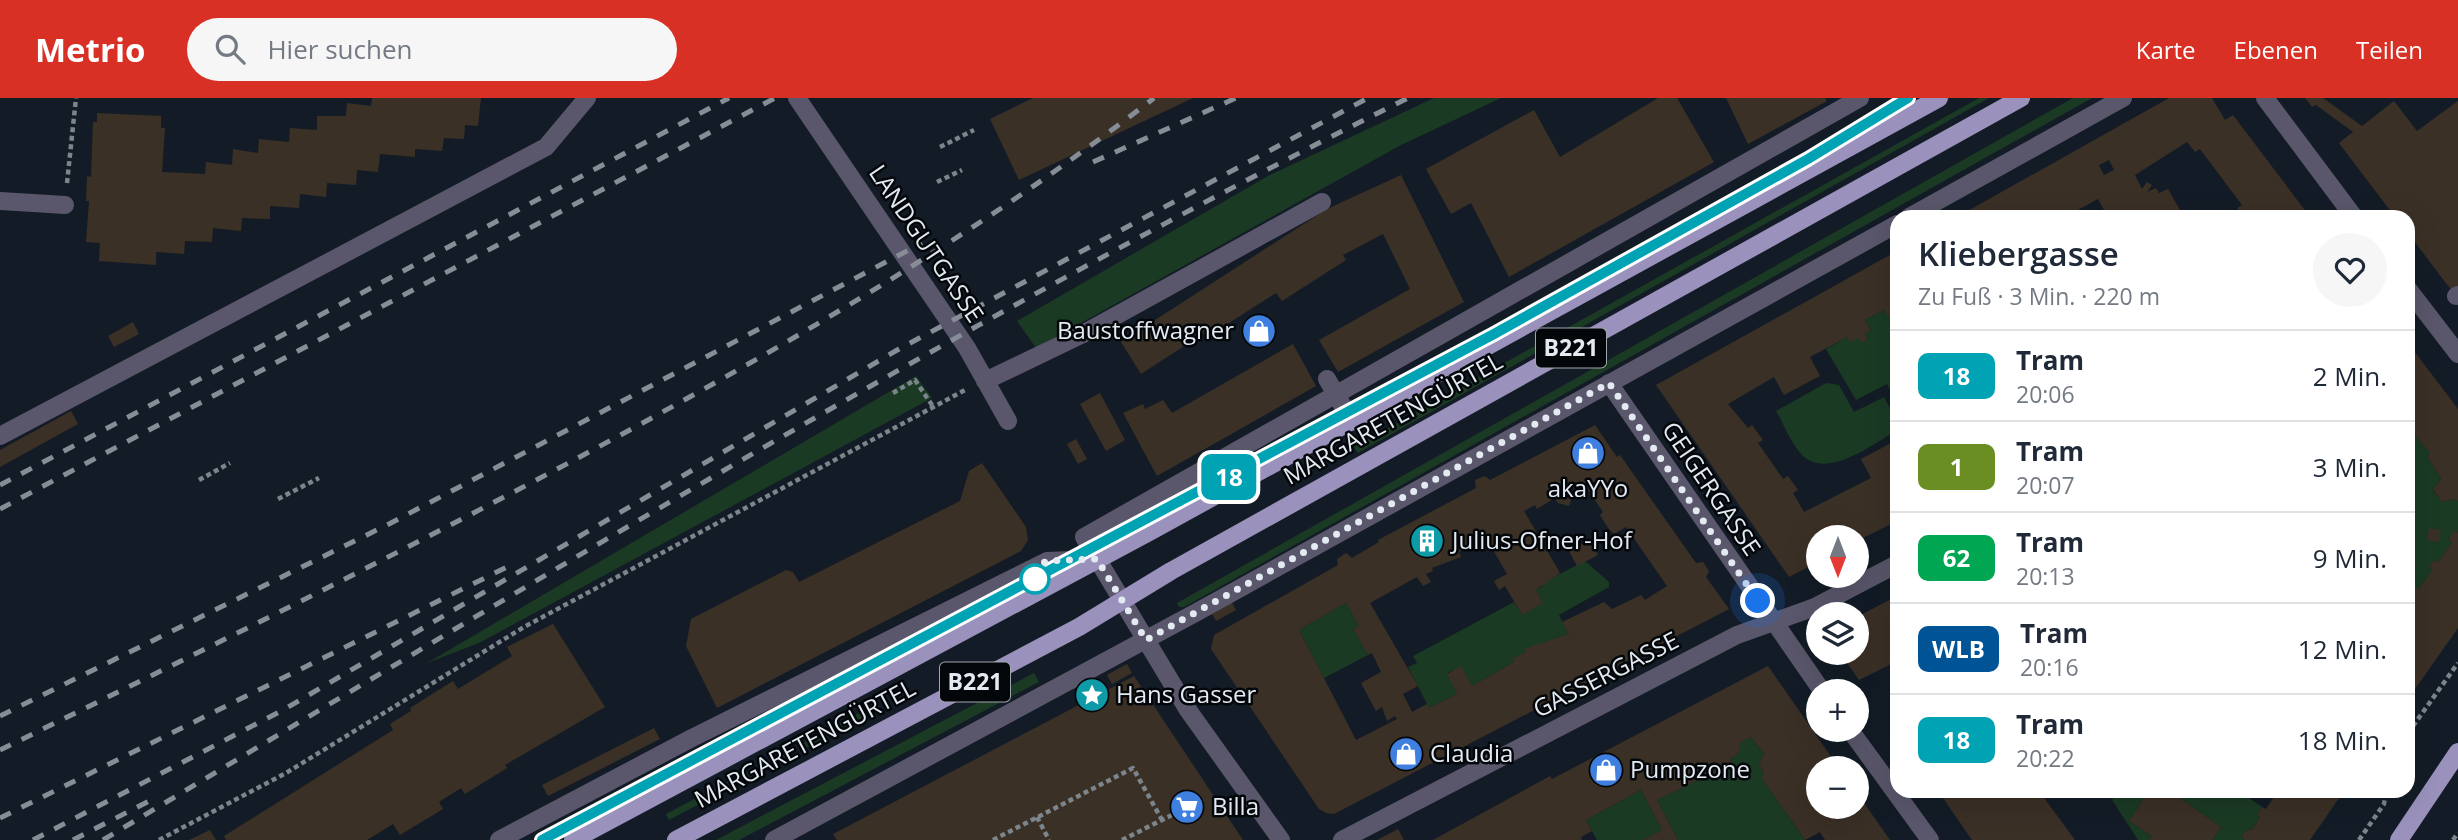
<!DOCTYPE html>
<html lang="de">
<head>
<meta charset="utf-8">
<style>
	:root { --surface:#fff; --page:#f6f6f7; --text:#1f2937; --muted:#747a83; --line:#e0e1e3; --accent:#d93025 }
	body { margin:0; font-family:"Open Sans",sans-serif; background:var(--page); color:var(--text); height:100vh; display:flex; flex-direction:column; font-size:26px; white-space:nowrap }
	* { box-sizing:border-box; margin:0 }
	p { font-size:23px; color:var(--muted) }
	.icon { flex:none; width:38px; height:38px; fill:none; stroke:currentColor; stroke-width:2; stroke-linecap:round; stroke-linejoin:round }
	.map { position:relative; flex:1; overflow:hidden }
	.details { position:absolute; left:1890px; top:112px; width:525px; height:588px; display:flex; flex-direction:column; background:var(--surface); border-radius:21px; box-shadow:0 7px 28px #0002 }
	.details>* { flex:none }
	.badge { padding:0 14px; border-radius:10px; font-size:24px; line-height:46px }
	.needle { width:46px; rotate:180deg }
	.tools { position:absolute; left:1806px; top:427px; display:grid; gap:14px }
	.tools a { display:grid; place-items:center; width:63px; height:63px; border-radius:50%; background:var(--surface); box-shadow:0 7px 28px #0002; font-size:35px }
	.you { position:absolute; width:35px; height:35px; margin:-18px; border:5px solid #fff; border-radius:50%; background:#1a73e8; box-shadow:0 0 0 10px #1a73e833 }
	.map>.badge { position:absolute; translate:-50% -50%; box-shadow:0 0 0 4px #fff }
	.round { display:grid; place-items:center; flex:none; width:74px; height:74px; border-radius:37px; background:var(--page) }
	.summary { display:flex; align-items:center; justify-content:space-between; height:119px; padding:0 28px }
	h1 { font-size:33px; font-weight:600; line-height:52px }
	ul { padding:0; list-style:none }
	li { display:flex; align-items:center; gap:21px; height:91px; padding:0 28px; border-top:2px solid var(--line) }
	li div { flex:1 }
	li b { display:block; font-size:26px }
	li em { font-style:normal }
	li .badge { min-width:77px; font-weight:700; text-align:center }
	header { display:flex; align-items:center; gap:42px; box-sizing:border-box; height:98px; padding:0 35px; background:var(--accent); color:#fff }
	header strong { font-size:33px }
	nav { display:flex; gap:38px; margin-inline-start:auto; font-size:24px }
	.search { width:490px; height:63px; background:var(--page); display:flex; align-items:center; gap:18px; box-sizing:border-box; padding:0 24px; border-radius:38px; color:var(--muted); font-size:26px }
	.map>svg:first-child { display:block }
	.green { fill:#1a3a24 }
	.building { fill:#3b3026; fill-rule:evenodd }
	.lines { fill:none; stroke-linecap:round; stroke-linejoin:round }
	.path { stroke:#7c848c; stroke-width:4.5; stroke-dasharray:5 3.5; stroke-linecap:butt }
	.minor { stroke:#5a566b; stroke-width:18 }
	.major { stroke:#9a91bc; stroke-width:18 }
	.rail { stroke:#868d96; stroke-width:5; stroke-dasharray:12 12; stroke-linecap:butt }
	.line-casing { stroke:#fff; stroke-width:16 }
	.line { stroke:#00a3b4; stroke-width:10 }
	.walk { stroke:#e4eaf1; stroke-width:7; stroke-dasharray:0 12.6 }
	.stop-dot { fill:#fff; stroke:#00a3b4; stroke-width:3.5 }
	.labels { text-anchor:middle; stroke-width:5; stroke-linejoin:round; paint-order:stroke }
	.shield { fill:#04070a; stroke:#a1a6ac; stroke-width:2 }
	.shield-label { font-size:23px; font-weight:bold; fill:#e4eaf1 }
	.street-label { font-size:24px; fill:#e4eaf1; stroke:#04070a }
	.poi-label { font-size:24px; fill:#e4eaf1; stroke:#04070a; text-anchor:start }
</style>
</head>
<body>
<header>
<strong>Metrio</strong>
<div class="search"><svg class="icon" aria-label="search" viewBox="0 0 24 24"><circle cx="10" cy="10" r="6"/><path d="M15 15l6 6"/></svg>Hier suchen</div>
<nav><a>Karte</a><a>Ebenen</a><a>Teilen</a></nav>
</header>
<div class="map">
<svg width="2458" height="742" viewBox="0 0 2458 742">
	<rect width="100%" height="100%" fill="#131c26"/>
	<path class="green" d="M1434,0H1501L1401,47L1036,250L1017,223L1268,78Z
		M1979,0H1989L1358,355L1354,349Z
		M2073,0H2092L1184,509H1179L1177,505Z
		M1884,212L1897,236V306L1887,286L1856,302L1826,251L1847,239L1868,241L1865,236L1871,232L1865,222Z
		M916,278L932,300L479,545L427,565Z
		M1826,285L1839,287L1854,314L1884,299L1897,324L1896,333C1873,346 1826,383 1801,356C1791,345 1784,327 1776,313Z
		M2408,330L2430,355L2427,358L2441,381L2433,393L2442,404L2456,401L2458,404V435L2454,433L2448,441L2452,444L2438,464L2434,462L2429,470L2432,472L2419,491L2408,480Z
		M1585,463L1609,484V489L1559,517L1569,536L1525,551L1526,554L1513,561L1514,564L1472,588L1461,569L1447,575L1457,596L1429,610L1408,569L1417,565L1413,558L1514,504L1522,517L1542,505L1536,492L1543,488L1542,485Z
		M1346,505L1359,528L1353,531L1368,557L1324,580L1299,532Z
		M1034,575L1039,584L739,742H716Z
		M878,605L881,611L802,652L799,647Z
		M1751,639L1764,656L1759,665L1764,676L1761,679L1805,742H1678L1657,702L1732,665L1730,661L1739,654V645Z
		M784,654L786,660L669,722L666,716Z
		M1641,692L1662,732L1643,742H1597L1586,722Z
		M2118,693H2149L2129,723L2152,738L2149,742H2138L2112,702Z
		M2170,693H2239L2262,709L2257,716L2260,719L2251,733L2248,731L2242,738L2244,742H2212L2221,729Z"/>
	<path class="building" d="M372,0H481L478,28L465,27L464,41L444,40L442,53L415,51V59L380,56L378,74L357,72L356,87L327,85L326,99L300,96L299,110L270,108V121L242,120L241,133L213,130L212,144L185,143L184,156L156,154V167L99,163L100,145L86,144L89,103H86L87,78L91,79L93,24H97V15L161,18V30H165L162,74L205,76L206,64L232,67L233,51L258,55L259,41L289,44L290,30L317,32V18H346L347,5L371,8Z
		M1033,0H1193L1019,82L990,21Z
		M1658,0H1677L1714,64L1509,179L1471,105L1451,116L1426,71L1534,12L1560,59Z
		M1726,0H1825L1827,3L1748,46Z
		M2169,0H2212L2225,22L2233,17L2310,119H2244L2237,110L2242,107L2200,51L2195,54L2187,44L2135,77L2142,91L2147,84L2152,87L2147,94L2156,90L2159,95L2168,91L2184,119H2108L2098,101L2065,119H2023L2021,114L2010,119H1957ZM2109,62L2114,72L2104,77L2099,67Z
		M2305,0H2323L2362,28L2394,3L2417,33L2458,3V201L2408,135V119H2395L2339,45L2353,34L2316,7L2312,9Z
		M1401,77L1464,204L1338,274L1319,242L1410,191L1383,136L1343,157L1346,162L1282,203L1276,195L1218,232L1215,228L1141,276L1121,244L1327,111Z
		M1897,153V236L1884,212L1865,222L1871,232L1865,236L1868,241L1861,245L1858,240L1850,244L1847,239L1810,259L1820,278L1784,297L1774,279L1728,306L1748,330L1752,327L1763,342L1758,345L1783,381L1788,378L1798,392L1793,395L1804,414L1871,380L1861,361L1895,343L1897,346V423L1857,443V439H1818V464L1789,479L1656,287Z
		M133,224L139,236L114,249L108,238Z
		M2408,245L2458,311V404L2456,401L2442,404L2433,392L2441,381L2427,358L2430,355L2408,330Z
		M1293,246L1316,288L1157,378L1123,315L1143,306L1145,311L1163,302L1172,315Z
		M1100,295L1125,342L1106,353L1080,306Z
		M71,313L78,326L0,369V352Z
		M1595,327L1617,359L1620,357L1696,465L1703,464L1709,473L1706,479L1729,511L1334,716L1326,715L1319,711L1211,551L1214,537L1338,467L1337,461L1346,455L1352,460L1379,444L1378,442L1476,390L1475,382L1485,378L1490,382ZM1583,384L1603,414L1600,417L1608,430L1614,436L1626,429L1667,488L1645,502L1641,497L1612,511L1604,504L1562,524L1569,536L1524,551L1526,554L1512,561L1514,564L1472,588L1461,568L1447,576L1457,596L1429,610L1427,606L1412,614L1403,596L1418,588L1370,505L1417,479L1423,488L1431,484L1426,476L1433,473L1432,470L1461,459L1459,454L1476,445L1475,441L1484,436L1507,476L1494,483L1499,492L1505,488L1522,517L1543,505L1536,492L1560,475L1524,413L1535,407L1537,411L1555,400L1558,405L1569,408L1573,396L1570,391ZM1346,505L1359,528L1353,531L1368,557L1372,555L1381,574L1361,585L1376,613L1382,609L1387,623L1395,618L1397,621L1356,642L1299,532Z
		M1076,341L1087,361L1078,366L1067,346Z
		M982,365L1026,429L1028,442L1021,453L717,610L686,548L691,521L786,472L793,474L799,484L960,403L969,373Z
		M2429,430L2441,432L2439,444L2427,442Z
		M2454,432L2458,435V530L2408,601V480L2419,491L2432,472L2429,470L2434,462L2438,464L2452,444L2448,442Z
		M1590,442L1598,457L1577,468L1569,453Z
		M1897,498V563L1859,582L1840,555H1857V519Z
		M1231,503L1236,512L1216,523L1211,514Z
		M553,526L605,609L505,667L507,670L465,696L461,690L439,704L443,711L400,737L393,726L367,742H226L224,738L393,632L390,626L411,613L410,610L453,583L458,591L512,558L507,549Z
		M1127,566L1132,575L1112,586L1107,577Z
		M1768,568L1839,670H1818V709H1857V695L1890,742H1825L1820,734L1805,742L1761,679L1764,676L1759,665L1764,656L1751,639L1739,645L1740,654L1730,661L1732,665L1657,702L1678,742H1643L1662,732L1641,692L1586,722L1592,733L1581,739L1582,742H1433L1550,678L1552,681Z
		M1134,578L1243,742H837L833,736Z
		M654,630L660,641L548,698L542,687Z
		M1938,693H2039L2075,742H1972Z
		M2149,693H2170L2221,729L2212,742H2149L2152,738L2129,723Z
		M2278,693H2299L2298,695L2305,700L2310,693H2344L2310,742H2244L2242,738L2248,731L2251,733L2260,719L2257,716L2262,709L2266,711Z
		M1398,731L1404,742H1377Z
		M210,732L216,742H189Z"/>
	<g class="lines">
		<path class="path" d="M940,49L974,32
			M937,84L962,72
			M67,85L76,0
			M893,295L915,282L932,307
			M199,382L230,365
			M278,401L319,380
			M2408,635L2458,565
			M1187,709L1195,704
			M1037,719L1049,742
			M159,742L286,675L524,529L965,292
			M993,742L1133,670L1162,722
			M1122,742L1172,717
			M2359,742L2384,706L2386,693
			M2453,742L2458,735"/>
		<path class="minor" d="M797,0L967,250L1008,323
			M2265,0L2354,119
			M0,103L65,107
			M1909,119L2123,0
			M2408,191L2458,256
			M2456,198L2458,197
			M1327,281L1352,324
			M985,283L1081,237L1322,104
			M1609,285L1822,593
			M0,338L546,49L587,0
			M1850,632L1930,742
			M499,742L692,640L1047,463L1097,461
			M774,742L1197,514L1897,126
			M1281,742L1188,612L1084,439L1860,0
			M1342,742L1737,537L1815,509L1897,466"/>
		<path class="major" d="M573,742L1151,433L1939,0
			M676,742L1079,529L1171,473L2021,0
			M2399,742L2458,654"/>
		<path class="rail" d="M1093,64L1236,0
			M0,387L729,0
			M0,411L775,0
			M0,618L389,426L922,145
			M0,652C198,555 395,458 589,354C786,248 977,137 1154,0
			M0,720L511,467
			M33,742L283,612L899,251L1368,0
			M73,742L153,701
			M103,742C532,485 960,223 1408,0"/>
	</g>
	<g class="lines">
		<g class="line-casing">
			<path id="line" d="M542,742L1494,236L1808,61L1908,0"/>
		</g>
		<use href="#line" class="line"/>
		<path class="walk" d="M1035,481L1032,470L1047,463L1097,461L1146,542L1609,285L1758,503"/>
	</g>
	<defs>
		<g id="shop-disc" transform="scale(1.75)"><circle r="9.5" fill="#3f7fe0" stroke="#04070a"/><path d="M-5-2.5h2.3a2.7 3.5 0 0 1 5.4 0H5L5.5 6h-11ZM-1.5-2.5h3a1.5 2.3 0 0 0-3 0Z" fill="#fff"/></g>
		<g id="building-disc" transform="scale(1.75)"><circle r="9.5" fill="#0f9aa8" stroke="#04070a"/><path d="M-4-6H4V6H1V3H-1V6H-4ZM-2.5-4.3h1.7v1.8h-1.7ZM.8-4.3h1.7v1.8H.8ZM-2.5-1h1.7V.8h-1.7ZM.8-1h1.7V.8H.8Z" fill="#fff"/></g>
		<g id="sight-disc" transform="scale(1.75)"><circle r="9.5" fill="#0f9aa8" stroke="#04070a"/><path d="M0-6L1.8-2.2L6-1.7L2.9 1.2L3.7 5.4L0 3.3L-3.7 5.4L-2.9 1.2L-6-1.7L-1.8-2.2Z" fill="#fff"/></g>
		<g id="supermarket-disc" transform="scale(1.75)"><circle r="9.5" fill="#3f7fe0" stroke="#04070a"/><path d="M-6-5.5h2.5l.6 2H6L4.5 2H-2.5L-4.4-4H-6ZM-1.5 3.2a1.3 1.3 0 1 0 .1 0ZM3 3.2a1.3 1.3 0 1 0 .1 0Z" fill="#fff"/></g>
	</defs>
	<g fill-rule="evenodd">
		<use href="#shop-disc" x="1259" y="233"/>
		<use href="#shop-disc" x="1588" y="355"/>
		<use href="#building-disc" x="1427" y="443"/>
		<use href="#sight-disc" x="1092" y="597"/>
		<use href="#shop-disc" x="1406" y="656"/>
		<use href="#shop-disc" x="1606" y="672"/>
		<use href="#supermarket-disc" x="1187" y="709"/>
	</g>
	<circle class="stop-dot" cx="1035" cy="481" r="14"/>
	<g class="labels">
		<g class="shield">
			<rect x="1536" y="230.5" width="70" height="39" rx="5"/>
			<rect x="940" y="564.5" width="70" height="39" rx="5"/>
		</g>
		<g class="shield-label">
			<text x="1571" y="258">B221</text>
			<text x="975" y="592">B221</text>
		</g>
		<g class="street-label">
			<text transform="translate(926 146) rotate(56)" y="8">LANDGUTGASSE</text>
			<text transform="translate(1393 321) rotate(-29)" y="8">MARGARETENGÜRTEL</text>
			<text transform="translate(1711 391) rotate(56)" y="8">GEIGERGASSE</text>
			<text transform="translate(1606 577) rotate(-27)" y="8">GASSERGASSE</text>
			<text transform="translate(805 646) rotate(-28)" y="8">MARGARETENGÜRTEL</text>
		</g>
		<g class="poi-label">
			<text x="1234" y="241" text-anchor="end">Baustoffwagner</text>
			<text x="1588" y="399" text-anchor="middle">akaYYo</text>
			<text x="1452" y="451">Julius-Ofner-Hof</text>
			<text x="1116" y="605">Hans Gasser</text>
			<text x="1430" y="664">Claudia</text>
			<text x="1630" y="680">Pumpzone</text>
			<text x="1212" y="717">Billa</text>
		</g>
	</g>
</svg>
<div class="tools">
<a><svg class="needle" viewBox="-14 -14 28 28"><path d="M0-13l5 13h-10z" fill="#e53935"/><path d="M0 13l5-13h-10z" fill="#747a83"/></svg></a>
<a><svg class="icon" aria-label="layers" viewBox="0 0 24 24"><path d="M12 4l9 5-9 5-9-5zM3 14l9 5 9-5"/></svg></a>
<a>+</a>
<a>−</a>
</div>
<div class="you" style="left:1758px;top:503px"></div>
<b class="badge" style="left:1229px;top:379px;background:#00a3b4;color:#fff">18</b>
<section class="details">
<div class="summary"><div><h1>Kliebergasse</h1><p>Zu Fuß · 3 Min. · 220 m</p></div><a class="round"><svg class="icon" aria-label="heart" viewBox="0 0 24 24"><path d="M12 20l-8-8c-3-5 5-10 8-4 3-6 11-1 8 4z"/></svg></a></div>
<ul>
<li><span class="badge" style="background:#00a3b4;color:#fff">18</span><div><b>Tram</b><p>20:06</p></div><em>2 Min.</em></li>
<li><span class="badge" style="background:#6b8e23;color:#fff">1</span><div><b>Tram</b><p>20:07</p></div><em>3 Min.</em></li>
<li><span class="badge" style="background:#00a651;color:#fff">62</span><div><b>Tram</b><p>20:13</p></div><em>9 Min.</em></li>
<li><span class="badge" style="background:#005395;color:#fff">WLB</span><div><b>Tram</b><p>20:16</p></div><em>12 Min.</em></li>
<li><span class="badge" style="background:#00a3b4;color:#fff">18</span><div><b>Tram</b><p>20:22</p></div><em>18 Min.</em></li>
</ul>
</section>
</div>
</body>
</html>
